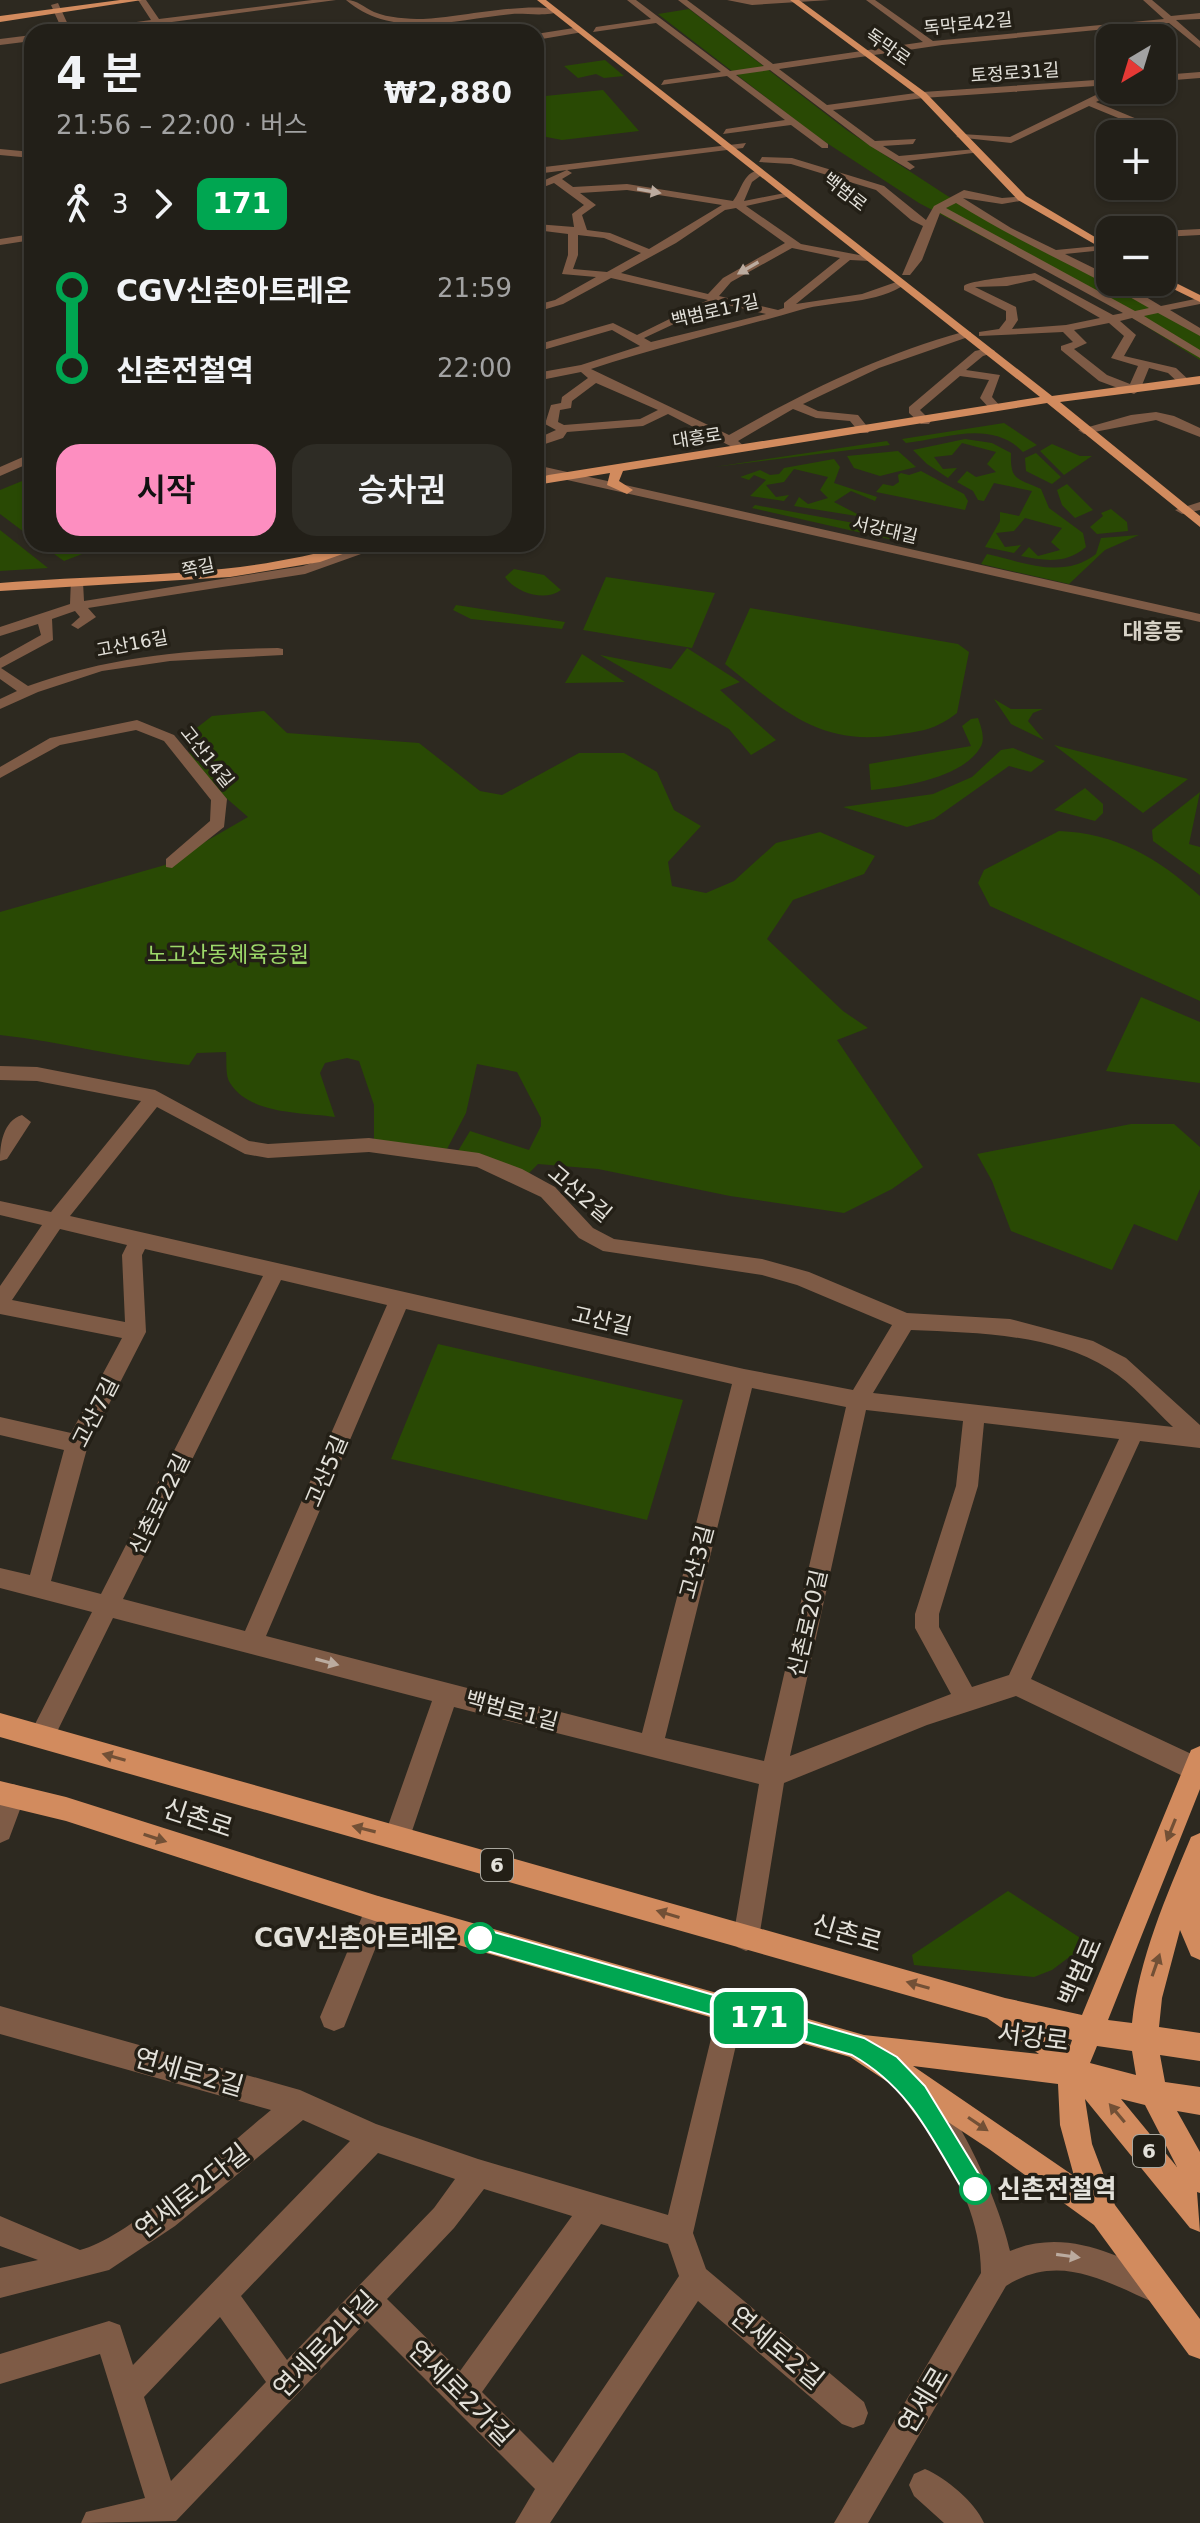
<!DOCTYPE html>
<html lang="ko">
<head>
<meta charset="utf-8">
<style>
	:root { --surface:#221f18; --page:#2e2c25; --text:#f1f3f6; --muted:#a2a2a2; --line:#3f3d37; --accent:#fd8ec0 }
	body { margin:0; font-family:"DejaVu Sans","Noto Sans KR",sans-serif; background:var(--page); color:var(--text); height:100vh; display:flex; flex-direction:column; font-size:30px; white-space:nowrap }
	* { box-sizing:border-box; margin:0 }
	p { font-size:26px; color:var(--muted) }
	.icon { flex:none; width:44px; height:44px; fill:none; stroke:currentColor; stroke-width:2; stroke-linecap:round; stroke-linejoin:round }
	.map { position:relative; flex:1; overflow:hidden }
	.sheet { position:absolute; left:24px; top:24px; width:520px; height:528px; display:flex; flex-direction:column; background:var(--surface); border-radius:24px; box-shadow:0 2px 6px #0004,0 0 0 2px var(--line) }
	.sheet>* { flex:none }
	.badge { padding:0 16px; border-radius:12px; font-size:28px; line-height:52px }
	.needle { width:52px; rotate:218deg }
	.tools { position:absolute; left:1096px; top:24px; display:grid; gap:16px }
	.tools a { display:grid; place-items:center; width:80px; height:80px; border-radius:16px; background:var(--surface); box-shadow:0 2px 6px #0004,0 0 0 2px var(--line); font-size:40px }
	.map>.badge { position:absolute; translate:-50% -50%; box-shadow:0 0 0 4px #fff }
	.legs { display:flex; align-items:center; gap:12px; height:88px; padding:0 32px; font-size:26px }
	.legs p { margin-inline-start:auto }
	.headline { display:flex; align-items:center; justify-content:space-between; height:136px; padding:0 32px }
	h1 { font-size:44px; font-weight:600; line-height:60px }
	.primary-button { display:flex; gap:16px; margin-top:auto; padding:16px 32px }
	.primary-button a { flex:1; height:92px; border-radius:24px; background:var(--accent); color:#111; font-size:32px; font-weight:600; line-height:92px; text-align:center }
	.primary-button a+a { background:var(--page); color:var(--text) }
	ul { padding:0 32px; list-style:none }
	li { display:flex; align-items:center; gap:28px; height:80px; font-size:30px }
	li i { display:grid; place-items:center; width:12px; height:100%; margin:0 10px; background:currentColor }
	li i::after { content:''; width:20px; height:20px; margin:-10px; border:6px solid; border-radius:50%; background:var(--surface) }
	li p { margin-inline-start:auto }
	li:first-child i { background:linear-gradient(#0000 50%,currentColor 0) }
	li:last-child i { background:linear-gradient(currentColor 50%,#0000 0) }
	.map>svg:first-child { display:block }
	.green { fill:#294904 }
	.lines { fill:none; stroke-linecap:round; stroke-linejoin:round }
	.minor { fill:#7e5b46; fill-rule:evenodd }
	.major { fill:#d28b5e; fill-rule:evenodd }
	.oneway { fill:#bbab9f }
	.oneway2 { fill:#725036 }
	.line-1 { fill:#00a651; stroke:#fff; stroke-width:2 }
	.stop-1-dot { fill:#fff; stroke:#00a651; stroke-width:4 }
	.labels { text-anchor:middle; stroke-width:7; stroke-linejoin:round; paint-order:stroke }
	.far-street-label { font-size:18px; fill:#e3e1da; stroke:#231f16 }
	.shield { fill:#231f16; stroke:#a9a79f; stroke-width:2 }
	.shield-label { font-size:20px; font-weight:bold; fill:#e3e1da }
	.far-quarter-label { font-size:22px; font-weight:bold; fill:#d7d2c6; stroke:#231f16 }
	.park-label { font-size:22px; fill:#9dd96a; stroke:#231f16 }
	.street-label { font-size:22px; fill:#e3e1da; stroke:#231f16 }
	.near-street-label { font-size:26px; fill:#e3e1da; stroke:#231f16 }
	.near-stop-label { font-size:26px; font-weight:bold; fill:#e3e1da; stroke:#231f16; text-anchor:end }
</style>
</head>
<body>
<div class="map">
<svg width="1200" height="2523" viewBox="0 0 1200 2523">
	<rect width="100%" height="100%" fill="#2d2920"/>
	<path class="green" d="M689,9L848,131L946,195L1200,334V360L1112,305L919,203L816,136L658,14Z
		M605,60L624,76L604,78L596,74L578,78L564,66Z
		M603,90L639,131L562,140L536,135V97Z
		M1004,423L1037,445L1023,452C991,419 945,439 906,443L902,439Z
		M965,439L992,443L1011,453C1010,481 1017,478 1041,489L1049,508L1083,533L1086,547C1067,564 1045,561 1021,556L1029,547L1038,556L1060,550L1051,542L1062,528L1025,518L1014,531L996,533L1005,547L1021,545L1014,553L985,547L1000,521V512L1019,516L1032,491L994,483L984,501L978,500L973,491L957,482L967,471L976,477L996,472L987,464L996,452L962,443L952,455L934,457L943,469L957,468L948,478L927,464L913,450Z
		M887,441L890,445L714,467Z
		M1052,444L1080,456H1092L1064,475L1040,451Z
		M898,451L916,467L880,476L854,468L847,456Z
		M1036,453L1061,477L1052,484L1026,471L1025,458Z
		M834,459L840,467L834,483L877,497L875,501L851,491L834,502L863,517L794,506L799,497L808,504L828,498L820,490L828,477L794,469L784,482L766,485L776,497L789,495L784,501L750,496L766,480L754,475L749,480L740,477L760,470L770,475L779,474L784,468Z
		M921,471L964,494L968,501L965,510L876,492L883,484L893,486L899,482L898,475L901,473L909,475Z
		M32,477V538L0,514V490Z
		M1067,484L1093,510L1075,518L1062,505L1057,490Z
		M755,505L898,531L893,540L752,508Z
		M1111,509L1127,522L1128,531L1097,534L1090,527L1103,516L1101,513Z
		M0,530L48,568L0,571Z
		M1139,535L1105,550L1069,584L981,564L987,554C1023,562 1063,580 1096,554L1101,538Z
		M40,544H108L64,561Z
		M514,569L544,575L561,590C545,602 516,593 505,577Z
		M606,577L715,593L692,648L583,630Z
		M456,605L565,622L562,629L471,619L453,610Z
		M750,608L958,644L969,652L957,713C935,730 922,731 895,735C818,747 782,709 725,664Z
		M687,648L740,682L720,690L776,740L751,755L729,729L600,655L671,669Z
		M582,654L625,682H626L565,683Z
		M994,699L1011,709H1043L1033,713L1028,721L1044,740L1011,724Z
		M264,711L287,733L419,743L480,791L502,795L579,753H624L657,772L674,810L701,826L668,862L672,886L706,893L734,881L776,843L820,832L875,856L864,874L793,900L767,939L843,1011L868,1028L837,1040L923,1167L892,1189L844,1213L730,1196L598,1169L538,1164L528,1174L458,1151L470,1131L529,1150L541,1126V1118L517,1072L477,1064L466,1113L447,1149L374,1140V1105L359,1061L347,1058L325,1063L320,1073L335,1117C302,1112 250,1115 230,1083C225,1076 227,1061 226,1052L197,1053L189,1065C125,1059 64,1042 0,1035V912L165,865L248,817L194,770L185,737L212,716Z
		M978,718C981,727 986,739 980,748C962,778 902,787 871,790L869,764L971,746L962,726L971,719Z
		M1054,745L1188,779L1143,813Z
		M1013,748L1045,761L1031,772L1009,766L934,819L907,827L843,807L933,794L972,777L1001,750Z
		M1085,788L1103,804V813L1095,821L1054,810Z
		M1200,792L1189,844L1200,847V875L1153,841L1152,830Z
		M1059,831C1116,833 1158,858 1200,896V1001L990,906L978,883L984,870Z
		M1141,997L1200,1022V1083L1106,1071Z
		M1131,1124H1174L1200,1147V1189L1177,1241L1134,1224L1112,1270L1011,1231L992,1181L977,1154Z
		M438,1344L683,1400L647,1520L391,1459Z
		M1008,1891L1088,1943L1052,1970L1034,1977L914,1965L912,1955Z"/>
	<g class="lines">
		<path class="minor" d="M138,0H146L159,19L312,0H336L157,24L148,31L144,28L145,26L63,32L51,5L58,3L71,31L151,20Z
			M346,0C358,0 363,7 374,12C389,18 407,19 423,19C456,18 535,0 560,11C548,17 526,13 512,14C458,19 392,40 346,0Z
			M627,0H636L730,71L764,66L678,0H687L773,64L923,42L866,0H875L933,41L1164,19L1143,0H1152L1171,16L1200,13V19L1176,20L1200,41V48L1169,23L942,45L779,69L827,105L923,92L1110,79V85L923,98L833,110L875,141L916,139L913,144L883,146L899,156L976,149L981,152L907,161L915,167L910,170L870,146L770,70L736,75L828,144V148H822L791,125L723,134L726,129L785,120L727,76L661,85L664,80L721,72L656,23L593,32L596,27L651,19Z
			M727,0H830L752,5Z
			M580,27L583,32L536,40V34Z
			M32,35V41L0,45V39Z
			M1200,72V78L1162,81V75Z
			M1110,88L1119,90L1096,102L1137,119L1133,127H1127L1128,122L1089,106L1011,143L956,137L961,134L1010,137Z
			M746,143L743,148L567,170L572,173L562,179L573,187L627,184L733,201C743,188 743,170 763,170V174L752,182L744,201L790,192L795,195L746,206L801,244L875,258L870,261L850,260L796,304L862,294L902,280L907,283C877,305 835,300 800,310C731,330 661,346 591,369L729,435C804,392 880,355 963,332H971V336L879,368L803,404L818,411L858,415L870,430L868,433H860L850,421L816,418L793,409L738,441L744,446L738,450L668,414L643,426L567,432L563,438L536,447V439L556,430L545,424L551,405L561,403L562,397L588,378L581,372L536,381V373L581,365L640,346L612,330L536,352V345L613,323L637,335L708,300L611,278L563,304L536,312V305L555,300L596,277L562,274L568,255V234L536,230V224L574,227L572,214L584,205L554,183L536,190V184L567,170L536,174V168ZM627,190L722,205L649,249L610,233L587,230L582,215L596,205L580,193ZM736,208L785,243L723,278L708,294L621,273L676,243L725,210ZM578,235L604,238L641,253L607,272L573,269L578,255ZM792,248L840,258L784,303V308L778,310L719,296L731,282ZM719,303L766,314L651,342L644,338ZM596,383L658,410L640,419L564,425L558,422L560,410L571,408L572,401Z
			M0,149L32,152V158L0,155Z
			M762,157L792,158L884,186L926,220L934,206L964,190L1002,198L1026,196V200L1002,204L963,198L1011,228L1056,250L1108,245V249L1104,250L1065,254L1110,276V282H1121L1161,306L1200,298V304L1170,310L1200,328V336L1158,313L1144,316L1200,350V358L1132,318L1120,321L1136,335L1124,356L1176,368L1191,382L1181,385L1168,373L1149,368L1140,390L1134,394L1099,381L1061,350V346L1073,342L1063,332L979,336V332L999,329L1006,320V311L964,290V286C970,280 1021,276 1035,273L1113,315L1123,313L940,213L922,260L910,275H902L923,226L911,220L876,190L791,164L759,162ZM956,203C1018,242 1086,271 1149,308L1135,311L946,208ZM1034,280L1100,318L1066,325L1012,329L1018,320L1016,307L975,287L1007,286ZM1109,323L1124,336L1111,358L1138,366L1130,384L1107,375L1074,349L1087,343L1074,330Z
			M1200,229V235L1162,237V231Z
			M32,234V240L0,245V239Z
			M989,348L995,351L993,353L983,356L966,370L1000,375L992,397L1001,407L999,410H991L980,398L989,380L960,376L920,410L931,421L929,424H921L909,413V407L975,351Z
			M1156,412L1174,416L1200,428V437L1156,420L1084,434L1078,430L1131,415Z
			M32,453V462L0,476V467Z
			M536,465L1200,614V622L536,473Z
			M1200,502V510L1182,514L1175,510Z
			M369,544H389L305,574L88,608L96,617L78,629L71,625L80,617L75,611L52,619L53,640L1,668L28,686C110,656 192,649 278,648L283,649V655L170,661L102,671L38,692L0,709V699L17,691L0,679V658L41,635L38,624L0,636V627L70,604L71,579L83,582L84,601L303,566Z
			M137,720L174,735L227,799L224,827L172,868L166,867V859L210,821L211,800L164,741L136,730L60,745L0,778V767L50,738Z
			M0,1066L37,1067L155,1090L249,1141L268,1144L369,1138L479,1153L522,1169L555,1187L593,1228L614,1239L762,1259L809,1272L907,1313L1010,1319L1093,1341L1126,1358L1200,1425V1448L1140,1441L1031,1679L1200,1758V1779L1187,1778L1016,1696L927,1725L784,1783L759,1938L755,1947L746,1951L737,1947L733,1938L759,1784L454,1707L410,1837L406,1846L397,1850L388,1846L384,1837L432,1701L113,1618L51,1744L42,1748L33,1744L30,1736L33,1728L92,1612L0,1588V1568L30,1575L64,1450L0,1435V1417L71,1433L122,1338L0,1314V1286L42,1225L0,1215V1201L51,1212L141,1101L37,1081L0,1080ZM157,1107L245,1154L268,1158L369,1152L477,1167L541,1197L579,1238L603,1251L762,1275L797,1285L892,1325L853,1390L744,1369L70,1216ZM60,1229L127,1245L122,1255L125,1322L12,1300ZM145,1249L263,1276L101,1594L51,1581L88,1445L146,1332L142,1255ZM281,1280L387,1305L245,1631L123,1599ZM406,1309L732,1384L642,1733L266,1636ZM911,1330C976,1333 1051,1333 1109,1369C1132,1383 1153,1408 1173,1427L873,1393ZM752,1388L846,1407L764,1761L665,1738ZM866,1410L963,1421L956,1486L915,1614V1628L951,1694L790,1756ZM984,1423L1119,1439L1009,1675L972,1687L939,1627V1614L978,1486Z
			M22,1115L31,1122L7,1159L0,1161C0,1144 3,1121 22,1115Z
			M13,1784L22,1787L25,1796L9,1839L0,1843V1797L4,1787Z
			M378,1896L387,1900L391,1909L344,2027L334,2031L324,2027L320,2017L369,1900Z
			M731,1997L741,2000L744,2010L693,2233L706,2269L864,2402L868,2413L864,2424L853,2428L842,2424L698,2301L550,2523H515L535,2489L367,2321L176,2521L81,2523L86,2512L145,2498L100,2354L0,2384V2354L109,2321L120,2325L133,2365L350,2141L303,2120L175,2226L109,2270L0,2298V2268L38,2260L0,2246V2216L80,2250C130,2238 228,2145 271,2110L0,2034V2006L300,2090L376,2124L478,2159L668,2215L718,2010L721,2000ZM378,2153L455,2179L434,2208L287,2360L241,2296ZM484,2189L572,2216L460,2371L387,2299L454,2228ZM601,2224L668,2244L679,2276L553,2463L482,2392ZM220,2317L266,2382L171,2481L144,2397Z
			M912,2074C954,2092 1001,2208 1010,2251C1065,2228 1115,2254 1165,2278L1170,2288L1165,2298L1155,2303C1104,2281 1059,2252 1006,2286L868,2523H834L981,2273C981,2222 958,2175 930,2134C920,2119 905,2105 898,2088L902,2078Z
			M925,2469C946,2478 975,2502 984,2523H944L914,2496L909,2485L914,2474Z"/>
		<path class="major" d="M120,0H142L0,22V16Z
			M537,0H546L1052,396L1200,376V384L1060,402L1200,516V527L1047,403L623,471L619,481L633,490L627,494L607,485L610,473L536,485V477L1040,397Z
			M790,0H799L926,93L1026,196L1110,246V253L1018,200L920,97Z
			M1162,276L1200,295V302L1159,282Z
			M350,544H371L320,562L230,577L0,591V583C117,573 237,579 350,544Z
			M0,1713L1005,1998L1082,2015L1191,1750L1200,1746V1789L1108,2020L1132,2023C1139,1958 1166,1897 1191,1837L1200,1833V1960L1191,1956L1180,1930L1162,1998L1159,2027L1200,2033V2061L1160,2055L1165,2082L1200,2087V2115L1177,2111L1200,2152V2193L1197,2192L1200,2232L1190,2228L1085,2099L1092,2144L1115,2205L1200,2319V2359L1189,2355L1094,2225L989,2149L850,2057L378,1922L66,1821L0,1805V1781L66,1797L378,1896L864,2035L1039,2054L987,2018L0,1737ZM1062,2037L1072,2040L1070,2046ZM1097,2046L1132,2051L1136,2075L1090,2063ZM913,2066L1058,2084L1060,2125L1074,2176ZM1121,2099L1145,2105L1177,2167Z"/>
	</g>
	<defs><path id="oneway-solid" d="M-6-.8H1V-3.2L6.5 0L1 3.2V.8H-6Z" transform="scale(2)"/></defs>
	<g class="oneway">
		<use href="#oneway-solid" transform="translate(649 191) rotate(10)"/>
		<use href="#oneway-solid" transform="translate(748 268) rotate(150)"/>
		<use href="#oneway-solid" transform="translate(327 1662) rotate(15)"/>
		<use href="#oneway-solid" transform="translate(1068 2256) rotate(8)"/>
	</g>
	<g class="oneway2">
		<use href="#oneway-solid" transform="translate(114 1757) rotate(-164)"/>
		<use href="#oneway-solid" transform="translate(364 1829) rotate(-166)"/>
		<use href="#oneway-solid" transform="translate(1171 1830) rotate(112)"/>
		<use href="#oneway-solid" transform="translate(155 1838) rotate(18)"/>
		<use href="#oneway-solid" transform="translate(668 1914) rotate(-163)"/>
		<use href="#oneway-solid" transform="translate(1156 1965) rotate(-71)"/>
		<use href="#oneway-solid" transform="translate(918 1985) rotate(-164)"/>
		<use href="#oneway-solid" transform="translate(1117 2113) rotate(-130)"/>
		<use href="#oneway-solid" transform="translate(978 2124) rotate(34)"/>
	</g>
	<path class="line-1" d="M480,1928L864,2038L897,2057L925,2086L983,2181L986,2189L983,2197L975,2200L967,2197C932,2140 912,2089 852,2055L480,1949L472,1946L469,1938L472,1931Z"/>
	<g class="stop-1-dot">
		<circle cx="480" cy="1938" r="14"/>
		<circle cx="975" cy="2189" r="14"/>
	</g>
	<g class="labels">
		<g class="far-street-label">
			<text transform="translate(968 24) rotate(-6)" y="6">독막로42길</text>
			<text transform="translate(888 47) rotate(35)" y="6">독막로</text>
			<text transform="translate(1015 73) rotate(-4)" y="6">토정로31길</text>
			<text transform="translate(845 192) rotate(38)" y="6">백범로</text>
			<text transform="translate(715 311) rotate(-13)" y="6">백범로17길</text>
			<text transform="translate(697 438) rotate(-9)" y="6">대흥로</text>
			<text transform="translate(885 530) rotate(13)" y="6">서강대길</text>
			<text transform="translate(198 568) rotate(-12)" y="6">쪽길</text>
			<text transform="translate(132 644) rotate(-11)" y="6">고산16길</text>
			<text transform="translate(207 757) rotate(51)" y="6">고산14길</text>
		</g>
		<g class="shield">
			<rect x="481" y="1849" width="32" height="32" rx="6"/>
			<rect x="1133" y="2135" width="32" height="32" rx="6"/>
		</g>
		<g class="shield-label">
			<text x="497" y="1872">6</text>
			<text x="1149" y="2158">6</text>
		</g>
		<g class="far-quarter-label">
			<text x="1153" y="639">대흥동</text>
		</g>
		<g class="park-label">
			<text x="228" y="962">노고산동체육공원</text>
		</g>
		<g class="street-label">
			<text transform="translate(580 1193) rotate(40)" y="8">고산2길</text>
			<text transform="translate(602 1320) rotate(13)" y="8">고산길</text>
			<text transform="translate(95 1412) rotate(-63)" y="8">고산7길</text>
			<text transform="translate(326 1471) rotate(-67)" y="8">고산5길</text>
			<text transform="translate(159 1504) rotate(-64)" y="8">신촌로22길</text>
			<text transform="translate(696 1562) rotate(-75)" y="8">고산3길</text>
			<text transform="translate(807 1623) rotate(-77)" y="8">신촌로20길</text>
			<text transform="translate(512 1710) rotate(15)" y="8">백범로1길</text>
		</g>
		<g class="near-street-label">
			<text transform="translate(198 1818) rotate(18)" y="9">신촌로</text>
			<text transform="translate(847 1933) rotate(16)" y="9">신촌로</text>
			<text transform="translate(1080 1972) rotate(-67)" y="9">백범로</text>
			<text transform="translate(1033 2037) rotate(7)" y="9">서강로</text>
			<text transform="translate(189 2072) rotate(16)" y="9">연세로2길</text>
			<text transform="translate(192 2191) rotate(-38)" y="9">연세로2다길</text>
			<text transform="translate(325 2344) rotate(-46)" y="9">연세로2나길</text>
			<text transform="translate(777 2348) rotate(40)" y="9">연세로2길</text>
			<text transform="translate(461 2393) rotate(45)" y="9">연세로2가길</text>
			<text transform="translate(923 2400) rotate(-59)" y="9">연세로</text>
		</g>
		<g class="near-stop-label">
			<text x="458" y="1947">CGV신촌아트레온</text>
			<text x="997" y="2198" text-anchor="start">신촌전철역</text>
		</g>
	</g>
</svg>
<div class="tools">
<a><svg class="needle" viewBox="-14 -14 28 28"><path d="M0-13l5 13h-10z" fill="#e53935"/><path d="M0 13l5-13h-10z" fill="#a2a2a2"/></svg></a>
<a>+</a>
<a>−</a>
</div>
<b class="badge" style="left:759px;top:2018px;background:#00a651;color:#fff">171</b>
<section class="sheet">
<div class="headline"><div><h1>4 분</h1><p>21:56 – 22:00 · 버스</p></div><b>₩2,880</b></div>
<div class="legs"><svg class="icon" aria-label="walk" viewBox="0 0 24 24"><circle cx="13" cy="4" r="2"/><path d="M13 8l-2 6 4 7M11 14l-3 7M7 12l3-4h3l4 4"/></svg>3<svg class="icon" aria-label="forward" viewBox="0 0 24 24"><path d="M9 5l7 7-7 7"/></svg><b class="badge" style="background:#00a651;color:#fff">171</b></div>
<ul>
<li><i style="color:#00a651"></i><b>CGV신촌아트레온</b><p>21:59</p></li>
<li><i style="color:#00a651"></i><b>신촌전철역</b><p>22:00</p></li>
</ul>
<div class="primary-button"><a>시작</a><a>승차권</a></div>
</section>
</div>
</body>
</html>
